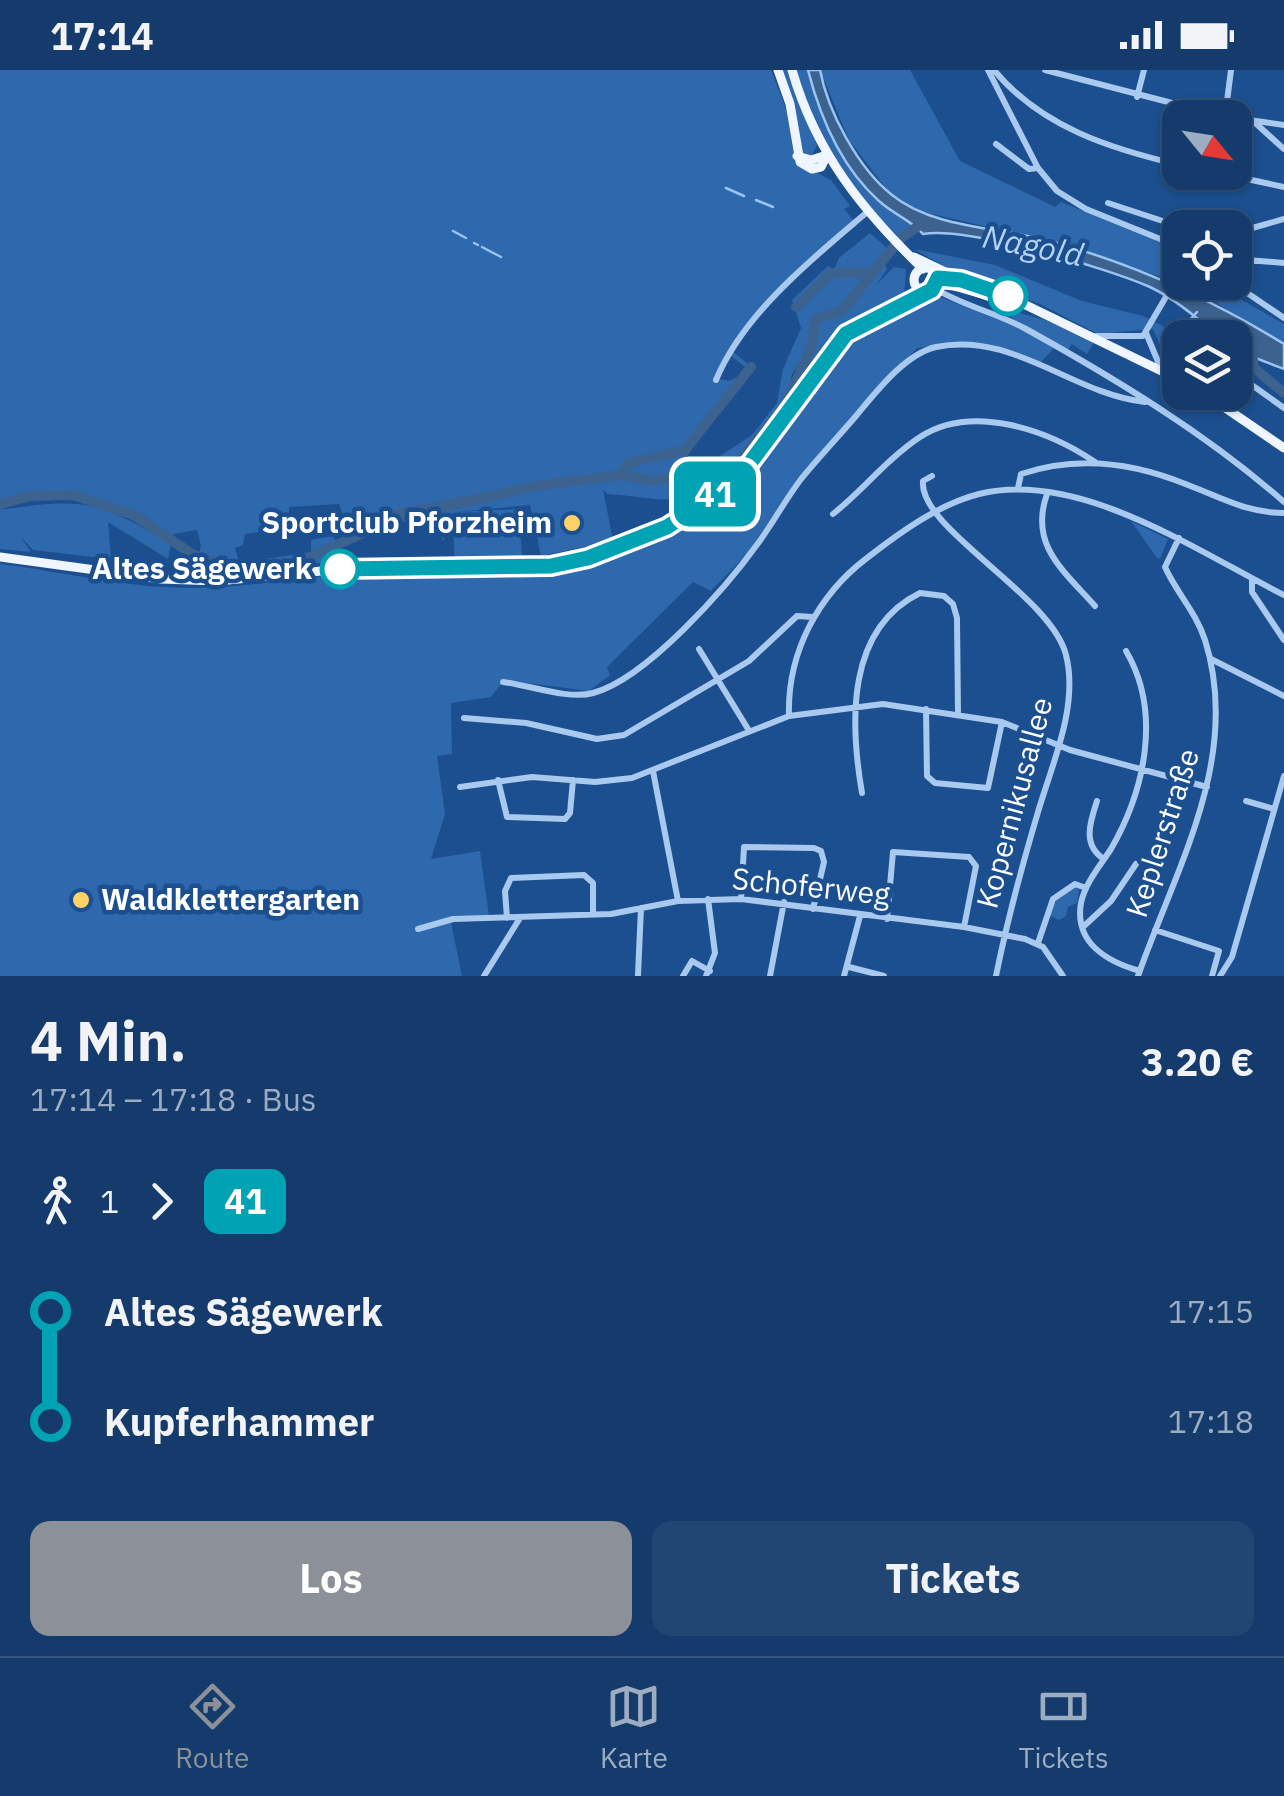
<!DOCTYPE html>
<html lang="de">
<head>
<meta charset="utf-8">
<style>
	:root { --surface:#143b6b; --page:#214673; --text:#f1f3f6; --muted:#9dadc1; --line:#33557e; --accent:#8c9099 }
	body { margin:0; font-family:"IBM Plex Sans",sans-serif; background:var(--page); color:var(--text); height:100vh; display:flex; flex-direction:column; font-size:38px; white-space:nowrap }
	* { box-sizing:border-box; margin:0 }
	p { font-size:32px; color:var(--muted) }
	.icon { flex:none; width:55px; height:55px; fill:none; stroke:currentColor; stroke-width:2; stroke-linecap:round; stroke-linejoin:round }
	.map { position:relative; height:906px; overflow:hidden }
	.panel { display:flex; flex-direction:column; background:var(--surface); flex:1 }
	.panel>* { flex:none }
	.badge { padding:0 20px; border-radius:15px; font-size:35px; line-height:65px }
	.needle { width:65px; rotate:120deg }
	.tools { position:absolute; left:1162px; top:30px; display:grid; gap:20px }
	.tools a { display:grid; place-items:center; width:90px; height:90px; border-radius:20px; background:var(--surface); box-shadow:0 2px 8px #0004,0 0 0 2px var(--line); font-size:50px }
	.map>.badge { position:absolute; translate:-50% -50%; box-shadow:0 0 0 5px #fff }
	.legs { display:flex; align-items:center; gap:15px; height:110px; padding:0 30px; font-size:32px }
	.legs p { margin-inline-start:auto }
	.headline { display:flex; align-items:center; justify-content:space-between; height:170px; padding:0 30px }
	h1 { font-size:55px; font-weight:800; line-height:75px }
	.action { display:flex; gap:20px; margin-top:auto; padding:20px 30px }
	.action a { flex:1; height:115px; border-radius:20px; background:var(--accent); color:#fff; font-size:40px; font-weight:800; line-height:115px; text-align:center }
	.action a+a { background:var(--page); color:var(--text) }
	ul { padding:0 30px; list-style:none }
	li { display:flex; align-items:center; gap:35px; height:110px; font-size:38px }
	li i { display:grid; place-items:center; width:15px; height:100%; margin:0 12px; background:currentColor }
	li i::after { content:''; width:25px; height:25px; margin:-12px; border:8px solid; border-radius:50%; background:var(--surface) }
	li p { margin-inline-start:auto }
	li:first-child i { background:linear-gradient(#0000 50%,currentColor 0) }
	li:last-child i { background:linear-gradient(currentColor 50%,#0000 0) }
	.status { display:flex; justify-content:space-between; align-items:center; height:70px; padding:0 50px; background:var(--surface); direction:ltr }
	.status svg { height:28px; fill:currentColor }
	.menu { display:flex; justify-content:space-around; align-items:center; height:140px; border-top:2px solid var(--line); background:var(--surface); font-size:28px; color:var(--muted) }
	.menu a { display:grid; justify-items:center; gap:5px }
	.menu .active { color:var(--accent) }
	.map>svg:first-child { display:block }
	.green { fill:#2e69ad }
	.water { fill:#3c6290; stroke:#9cc4f0; stroke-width:2.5 }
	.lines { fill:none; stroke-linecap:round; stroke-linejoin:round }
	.stream { stroke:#9cc4f0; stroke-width:2.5 }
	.canal { stroke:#3c6290; stroke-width:5 }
	.river { stroke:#3c6290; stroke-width:10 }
	.minor { stroke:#a9c9ee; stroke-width:6 }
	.major { stroke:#f0f6ff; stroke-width:9 }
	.line-1-casing { stroke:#fff; stroke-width:22 }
	.line-1 { stroke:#00a3b4; stroke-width:15 }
	.stop-1-dot { fill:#fff; stroke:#00a3b4; stroke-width:5 }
	.poi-dot { fill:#ffd166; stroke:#1b4f8f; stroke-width:4 }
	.labels { text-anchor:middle; stroke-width:9; stroke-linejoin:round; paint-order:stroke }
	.poi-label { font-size:30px; font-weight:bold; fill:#fff; stroke:#1b4f8f; text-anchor:end }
	.stop-label { font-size:30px; font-weight:bold; fill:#fff; stroke:#1b4f8f; text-anchor:end }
	.street-label { font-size:30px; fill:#fff; stroke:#1b4f8f }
	.water-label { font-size:32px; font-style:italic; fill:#b5d3f5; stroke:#1b4f8f }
</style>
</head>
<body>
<div class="status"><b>17:14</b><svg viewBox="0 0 49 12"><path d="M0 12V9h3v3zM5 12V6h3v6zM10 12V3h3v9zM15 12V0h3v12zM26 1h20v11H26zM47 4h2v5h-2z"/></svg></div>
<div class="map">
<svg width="1284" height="906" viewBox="0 0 1284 906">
	<rect width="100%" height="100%" fill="#1b4f8f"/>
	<path class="green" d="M0,0H771L786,39L795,91L831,110L850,136L844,139L854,151L741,264L716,308L729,311L743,304L745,297L730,285L733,282L753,298L684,390L702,393L706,402L733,398C684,443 668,428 607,424L603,419L613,471L541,486L530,435L456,442L519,439L522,488L455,492L452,442L443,472L435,441L341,472L343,461L361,456L359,446L344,448L339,434L289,437V458L245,464L243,475L235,478L239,493L311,482V470L333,466L344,485L341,490L224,506L197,496L201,476L197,460L173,464L172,473C118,440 64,412 1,440C82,427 100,431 171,474L168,489L108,452L111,489L33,480L20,466L31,482L0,479Z
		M782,0H788L817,75L811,87L802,84Z
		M796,0H808C824,61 856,126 915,155L898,166C849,118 818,65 796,0Z
		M820,0H910L960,91L1055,137L1061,132L1180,180L1168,209L1045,170L919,141L891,125L849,70Z
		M870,163L887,178L840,236L811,249L808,282L792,304L786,333L749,381L723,394L720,386L752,365L777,333L783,299L801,258L792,230L828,196L834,200L839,188Z
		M914,179L995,195L1082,231L1143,246L1185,267L1180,268V304L1170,297L1153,259L1098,264L1040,234L965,208Z
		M884,192L887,199L877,214L894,197L906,199L904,228L837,264L791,325L812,280L816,250L847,240Z
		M1182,212L1237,215L1233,225L1284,254V274Z
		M940,227L1027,261L1054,278L1040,293C1001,273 960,271 917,278L798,407L748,483L711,521L693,512L607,597L610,605L589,621L504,610L491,627L451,633L452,684L437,686L445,744L431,789L480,781L489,846L450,848L462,906H0V494C64,502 132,519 196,518C262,517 327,502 393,502C428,502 464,509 499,508C578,505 653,475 717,429C804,367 820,242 940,227Z
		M1012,241L1045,250L1094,272L1087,284L1072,274L1067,282L1007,245Z
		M1131,451L1168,469L1160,489L1157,488Z
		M1074,817L1079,819L1077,833L1068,837L1066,846L1059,850L1049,845L1059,825Z"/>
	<path class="water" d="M808,0H820C828,42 858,98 892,125C933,158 996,157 1046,170C1132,193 1208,227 1284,274V299L1235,280V268L1218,267C1198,248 1175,229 1150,217C1107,198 966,156 923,164C911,150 893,144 879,131C842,98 820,47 808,0Z"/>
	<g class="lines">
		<path class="stream" d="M726,118L744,126
			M756,130L773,137
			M453,161L466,168
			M474,173L478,175
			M482,177L501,187
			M1197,242L1188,252L1197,268
			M1235,290L1254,298
			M178,471L176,477L206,495L213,492"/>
		<path class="canal" d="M375,450L390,443L535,416"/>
		<path class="river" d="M796,237L831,203H873
			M1251,277L1254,298L1284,323
			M621,405L628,393L685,380L751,297
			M0,434L31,426L73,425L134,445L192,484L224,496L297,493L394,449L535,416L621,405L653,411L739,392L786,334L811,278L816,249L842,241L901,168L920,155"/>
		<path class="minor" d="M988,0L1038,98L1057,121L1086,139L1180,177
			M994,0C1041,57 1111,79 1180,95
			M1045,0L1230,48
			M1137,27L1144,0
			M1225,47L1231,0
			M1235,48L1284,55
			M1253,51L1284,79
			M996,74L1029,99L1038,98
			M1214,102L1284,117
			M1108,133L1184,158
			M1235,163L1284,149
			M1235,189L1284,193
			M1247,189L1240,218L1284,248
			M934,218C963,236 997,243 1026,259C1116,309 1208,365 1284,432
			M1146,263L1162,301
			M1096,266H1143L1180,203
			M1235,303L1284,338
			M716,310C744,243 812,189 866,143
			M932,406L923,411C918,458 1051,525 1066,585C1079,636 1052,694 1038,742C1022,796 1007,851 996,906
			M1018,418L1021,404C1077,385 1135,393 1188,415C1222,428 1247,443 1284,443
			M1047,424C1029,475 1063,500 1095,536
			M833,444C863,420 887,389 920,367C972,333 1048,360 1095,392
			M1252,510V522L1284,570
			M699,579L748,659
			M1126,581C1162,642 1145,720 1111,779C1100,796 1085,813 1081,833C1074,873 1108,892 1140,901
			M1211,589L1284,626
			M503,612C529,615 568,630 593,623C646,609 726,518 759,472C774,451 786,429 801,409C819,387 838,367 856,346C876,322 905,284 936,277C1013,261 1072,324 1145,332
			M926,639L927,706L935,713L988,718L1002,652
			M789,646C787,583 818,525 867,488C899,463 939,434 979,424C1079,399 1198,482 1284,525
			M464,648L526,653L597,669L624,665L749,591L797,546L813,547
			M653,701L678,831
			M498,710L507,747L565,749L570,743L573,710
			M460,717L532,707L595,712L632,708L789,646L883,634L1002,652L1070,680L1207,717
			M862,723C850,653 846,559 920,523L944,526L953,534L957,548L958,643
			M1097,731C1090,752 1082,775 1104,789
			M1246,731L1274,739
			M741,829L744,777L814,778L821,781L824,792L813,839
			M507,848L505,821L511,808L584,805L593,813V844
			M887,849L893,782L969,787L976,796L964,857
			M1083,857L1111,831L1136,794
			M418,859L453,849L611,844L678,831L741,829L964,857L1025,869L1043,877L1063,906
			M1155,860L1219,881L1212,906
			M1038,873L1053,829L1075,814L1086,818
			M849,897L884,906
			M638,905L641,838
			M484,906L520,848
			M683,906L692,891L710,901
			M706,906L715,883L708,829
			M770,906L784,832
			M844,906L860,846
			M1138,906C1176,798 1242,687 1205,570C1196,542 1176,522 1165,497L1179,468
			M1220,906L1232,887L1284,706"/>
		<path class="major" d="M778,0L790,34L800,92L812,99L821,97L827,85
			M792,0C816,83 862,140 923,199
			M797,86L811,90L827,85
			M914,187L954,206
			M914 210a12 12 0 1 1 24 0a12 12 0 1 1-24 0Z
			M938,208L961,210L1007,226L1180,310
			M947,214L1014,233
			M1202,322L1284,378
			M0,487L161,509L218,511L363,497L512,500L588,488L667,457L707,431L768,373L846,264L924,221"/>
	</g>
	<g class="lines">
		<g class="line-1-casing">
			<path id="line-1" d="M340,499L551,496L588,488L667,457L707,431L750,393L846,264L932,220L938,208L961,210L1008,226"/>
		</g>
		<use href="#line-1" class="line-1"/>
	</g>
	<g class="stop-1-dot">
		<circle cx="1008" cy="226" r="18"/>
		<circle cx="340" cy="499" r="18"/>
	</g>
	<g class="poi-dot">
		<circle cx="572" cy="453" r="10"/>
		<circle cx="81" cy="830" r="10"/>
	</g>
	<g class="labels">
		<g class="poi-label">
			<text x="552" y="463">Sportclub Pforzheim</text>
			<text x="101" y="840" text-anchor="start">Waldklettergarten</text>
		</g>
		<g class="stop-label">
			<text x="312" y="509">Altes Sägewerk</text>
		</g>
		<g class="street-label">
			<text transform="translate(1015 733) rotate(-75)" y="10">Kopernikusallee</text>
			<text transform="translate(1163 763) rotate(-72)" y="10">Keplerstraße</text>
			<text transform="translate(811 817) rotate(6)" y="10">Schoferweg</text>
		</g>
		<g class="water-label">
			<text transform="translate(1033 176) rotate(11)" y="11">Nagold</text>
		</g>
	</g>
</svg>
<div class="tools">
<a><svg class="needle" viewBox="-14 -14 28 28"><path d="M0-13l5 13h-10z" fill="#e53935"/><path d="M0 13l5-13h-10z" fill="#9dadc1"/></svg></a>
<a><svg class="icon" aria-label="locate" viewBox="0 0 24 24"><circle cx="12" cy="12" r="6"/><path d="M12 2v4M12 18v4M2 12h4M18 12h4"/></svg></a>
<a><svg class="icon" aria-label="layers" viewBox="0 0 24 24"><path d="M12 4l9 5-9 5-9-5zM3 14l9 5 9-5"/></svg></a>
</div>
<b class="badge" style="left:715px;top:424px;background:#00a3b4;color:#fff">41</b>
</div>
<section class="panel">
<div class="headline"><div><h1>4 Min.</h1><p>17:14 – 17:18 · Bus</p></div><b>3.20 €</b></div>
<div class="legs"><svg class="icon" aria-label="walk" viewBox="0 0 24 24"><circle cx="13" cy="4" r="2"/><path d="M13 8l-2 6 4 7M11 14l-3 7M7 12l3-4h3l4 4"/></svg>1<svg class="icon" aria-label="forward" viewBox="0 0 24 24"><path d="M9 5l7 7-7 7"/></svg><b class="badge" style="background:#00a3b4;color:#fff">41</b></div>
<ul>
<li><i style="color:#00a3b4"></i><b>Altes Sägewerk</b><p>17:15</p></li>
<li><i style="color:#00a3b4"></i><b>Kupferhammer</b><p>17:18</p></li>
</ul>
<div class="action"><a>Los</a><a>Tickets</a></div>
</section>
<nav class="menu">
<a class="active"><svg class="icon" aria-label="directions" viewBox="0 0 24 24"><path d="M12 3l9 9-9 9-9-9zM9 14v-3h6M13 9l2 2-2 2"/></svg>Route</a>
<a><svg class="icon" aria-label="map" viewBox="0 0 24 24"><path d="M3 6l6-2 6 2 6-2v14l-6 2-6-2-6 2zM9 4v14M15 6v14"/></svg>Karte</a>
<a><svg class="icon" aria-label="tickets" viewBox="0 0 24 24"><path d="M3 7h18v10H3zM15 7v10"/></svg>Tickets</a>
</nav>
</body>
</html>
